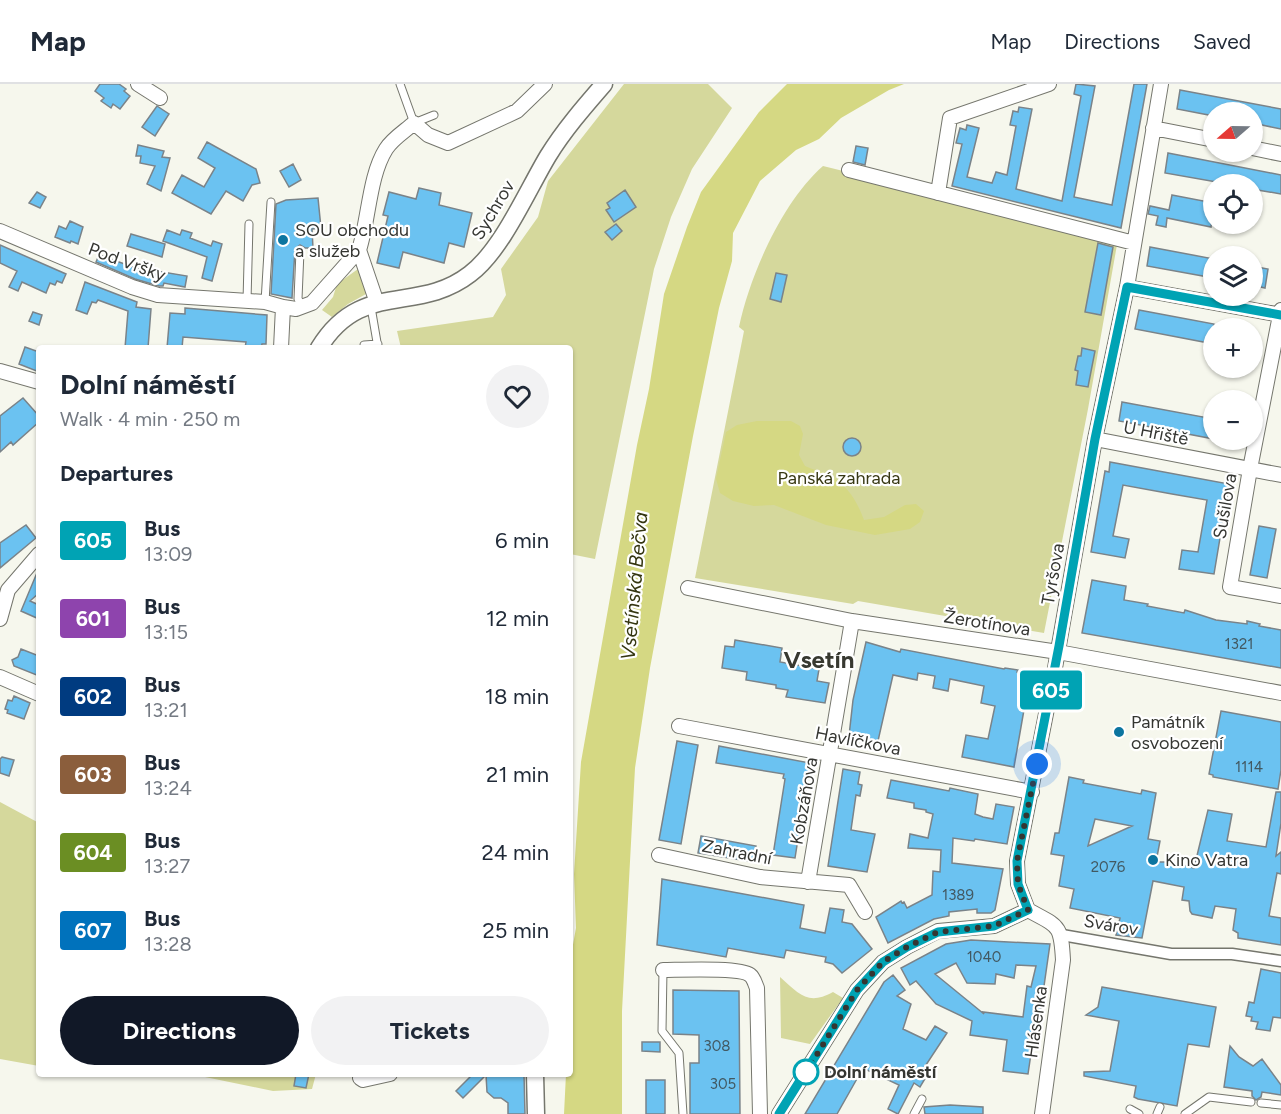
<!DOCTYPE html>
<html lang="en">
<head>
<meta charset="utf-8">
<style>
	:root { --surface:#fff; --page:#f2f2f3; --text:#1f2937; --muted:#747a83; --line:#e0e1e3; --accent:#111827 }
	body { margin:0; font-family:Figtree,sans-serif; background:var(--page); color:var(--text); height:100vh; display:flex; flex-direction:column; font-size:22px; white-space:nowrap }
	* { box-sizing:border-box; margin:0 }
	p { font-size:20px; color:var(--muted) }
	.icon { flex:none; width:33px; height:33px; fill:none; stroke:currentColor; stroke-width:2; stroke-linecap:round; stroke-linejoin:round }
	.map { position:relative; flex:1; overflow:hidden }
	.side { position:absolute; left:36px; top:261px; width:537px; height:732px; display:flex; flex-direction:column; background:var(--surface); border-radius:6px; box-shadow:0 2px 4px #0004 }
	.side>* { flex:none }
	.badge { padding:0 12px; border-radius:4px; font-size:21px; line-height:39px }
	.needle { width:39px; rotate:250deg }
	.buttons { position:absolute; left:1203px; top:18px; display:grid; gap:12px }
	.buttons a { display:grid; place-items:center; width:60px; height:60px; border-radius:50%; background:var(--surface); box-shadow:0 2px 4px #0004; font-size:30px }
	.you { position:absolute; width:30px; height:30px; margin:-15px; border:4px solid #fff; border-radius:50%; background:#1a73e8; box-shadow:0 0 0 9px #1a73e833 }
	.map>.badge { position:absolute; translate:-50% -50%; box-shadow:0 0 0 3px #fff }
	h2 { padding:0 24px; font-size:22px; line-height:54px }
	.round { display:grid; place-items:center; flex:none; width:63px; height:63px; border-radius:32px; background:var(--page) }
	.head { display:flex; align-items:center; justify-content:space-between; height:102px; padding:0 24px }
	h1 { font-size:28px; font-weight:700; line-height:45px }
	.action { display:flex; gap:12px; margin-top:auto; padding:12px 24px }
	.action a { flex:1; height:69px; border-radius:36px; background:var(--accent); color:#fff; font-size:24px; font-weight:700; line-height:69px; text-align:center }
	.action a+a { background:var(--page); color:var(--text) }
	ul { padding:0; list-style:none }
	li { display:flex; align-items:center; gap:18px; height:78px; padding:0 24px }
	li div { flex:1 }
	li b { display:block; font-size:22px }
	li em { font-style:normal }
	li .badge { min-width:66px; font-weight:700; text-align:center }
	header { display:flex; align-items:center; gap:36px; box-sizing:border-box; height:84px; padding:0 30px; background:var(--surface); border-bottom:2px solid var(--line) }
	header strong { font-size:28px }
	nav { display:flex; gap:33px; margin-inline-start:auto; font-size:21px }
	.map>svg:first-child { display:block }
	.green { fill:#d5d89c }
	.water { fill:#d5d883 }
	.building { fill:#6bc2f1; stroke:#7a8389; stroke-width:1.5; fill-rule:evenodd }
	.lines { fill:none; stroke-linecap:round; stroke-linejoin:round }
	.service-casing { stroke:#75766d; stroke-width:9 }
	.pedestrian-casing { stroke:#75766d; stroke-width:13 }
	.minor-casing { stroke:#75766d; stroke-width:16 }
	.tertiary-casing { stroke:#75766d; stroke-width:19 }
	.service { stroke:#fff; stroke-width:7 }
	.pedestrian { stroke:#fff; stroke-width:10 }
	.minor { stroke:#fff; stroke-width:14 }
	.tertiary { stroke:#fff; stroke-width:16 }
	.line-casing { stroke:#fff; stroke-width:14 }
	.line { stroke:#00a3b4; stroke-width:9 }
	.walk { stroke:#353632; stroke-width:6; stroke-dasharray:0 10.8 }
	.poi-dot { fill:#0c75a0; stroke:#fff; stroke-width:2 }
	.stop-dot { fill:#fff; stroke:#00a3b4; stroke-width:3 }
	.labels { text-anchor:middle; stroke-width:4.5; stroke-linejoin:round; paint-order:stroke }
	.number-label { font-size:15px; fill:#425962 }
	.street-label { font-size:18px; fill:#353632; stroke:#fff }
	.poi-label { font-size:18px; fill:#353632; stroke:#fff; text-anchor:start }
	.park-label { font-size:18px; fill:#383814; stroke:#fff }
	.stop-label { font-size:18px; font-weight:bold; fill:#353632; stroke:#fff; text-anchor:start }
	.water-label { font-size:20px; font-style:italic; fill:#353611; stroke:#fff }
	.district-label { font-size:24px; font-weight:bold; fill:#383931; stroke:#fff }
</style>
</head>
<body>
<header>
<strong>Map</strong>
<nav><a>Map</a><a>Directions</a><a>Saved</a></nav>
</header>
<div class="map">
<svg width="1281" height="1030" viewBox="0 0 1281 1030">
	<rect width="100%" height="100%" fill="#f6f7ed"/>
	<path class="green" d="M624,0H708L732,24L692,85L671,133L654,185L595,475L570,470V264H401L397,247L493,233L506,211L501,185L538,133L548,97Z
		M823,82L1118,155L1088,325L1044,549L858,517L853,520L695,494L744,247L739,243C750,191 782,118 823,82Z
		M358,185L364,192L366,210L348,220L332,233L322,226L333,213L337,200Z
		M0,718L39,739V982L0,975Z
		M780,893C799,910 808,922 833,908L843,914L810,960L781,954Z
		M80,990H316L312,1005L273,1007L205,993L92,992Z"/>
	<path class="water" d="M787,0H904L889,6L841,34L819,55L796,66L760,97L733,149L732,177L719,224L693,352L650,584L635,684L622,927V1030H564L566,990H570V909L572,866L576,844L574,790L581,678L637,361L649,305L664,210L687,143L701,108L759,28Z
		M757,337H791L800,342L803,350L799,371L805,382C813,386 821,387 828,391C847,400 857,417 864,436L884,433L905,421L916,420L924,427L920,438L910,445L875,451L826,441L774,421L754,422L733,417L720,409L716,395L726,348L737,341Z"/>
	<path class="building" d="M100,0H119L126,5L124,7L130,12L120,25L113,20L111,24L101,17L104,14L95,7Z
		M1076,0L1095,2L1074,113L1112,121L1134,0H1147L1121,144L952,102L962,60L956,59L960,44L966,46L967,41L979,44L967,93L992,99L996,88L1007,91L1016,42L1010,41L1013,27L1018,28L1019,23L1032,25L1016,105L1062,117L1081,12L1074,10Z
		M1180,6L1281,25V45L1252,39V28H1214V32L1177,25Z
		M157,22L169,30L155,52L142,43Z
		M207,58L256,85L260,99L252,101L243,117L226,107L211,130L172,109L182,91L204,103L215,84L198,74Z
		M138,61L164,67L162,73L170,74L161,107L147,100L155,82L140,79L141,72H136Z
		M856,62L868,64L865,81L853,78Z
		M1168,69L1281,91V110L1252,105V100H1228L1165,89Z
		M293,80L301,96L289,103L280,87Z
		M419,104L441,109L439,121L472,129L464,163L449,159L444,179L403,168L399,184L377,179L388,132L383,131L389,108L416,115Z
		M625,106L636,123L614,138L606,126L610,124L607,119Z
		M37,108L46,113L40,124L29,119Z
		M1172,111L1214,119L1211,143L1167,134L1166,143L1156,141L1158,132L1148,130L1150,122L1169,126Z
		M318,114L321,144L312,145L313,164H305L300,161L295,165L292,214L271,210L276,120L286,116Z
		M70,137L83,143L78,160L71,157L70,159L55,153L59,142L66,145Z
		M616,140L622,147L612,156L605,148Z
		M167,146L180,151L182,146L192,149L190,154L211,162L213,157L222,160L212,197L202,194L207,173L163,157Z
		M131,150L165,160L162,173L127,162Z
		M1098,159L1113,163L1101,231L1085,228Z
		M0,161L66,190L62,199L57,197L55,201L50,199L46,209L22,198L18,207L9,203L17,187L0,179Z
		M1150,163L1214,175V194L1147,182Z
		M99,171L156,191L157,187L187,192L185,203L164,199L163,202H159L135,195L96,178Z
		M1252,182L1268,185L1265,204L1252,201Z
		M776,189L787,191L781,218L770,215Z
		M85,198L137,218L136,223L151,225L148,264H125L128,227L98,216L96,219L92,218L87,230L76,226Z
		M185,224L267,231L266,260H262L261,264H245L246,258L183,253L182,264H167L170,229L185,230Z
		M1139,226L1214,240V260L1135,245Z
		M33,228L42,231L39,241L29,237Z
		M25,263L39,268V288L19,280Z
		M1082,264L1095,267L1088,303L1076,301L1078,287L1075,286L1078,272H1081Z
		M23,314L39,332V338L13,361L11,358L0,368V332Z
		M1122,318L1214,335V355L1119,337Z
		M843 363a9 9 0 1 1 18 0a9 9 0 1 1-18 0Z
		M1110,378L1229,400L1214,490L1179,485L1182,466L1198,468L1207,416L1172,410L1123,401L1113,452L1129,455L1125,474L1091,468L1105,387L1109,388Z
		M26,441L36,454L0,484V459Z
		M1259,442L1276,445L1267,494L1250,491Z
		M39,484V509L30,517L39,521V535L21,527Z
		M1092,496L1126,502L1124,516L1148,520L1147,522L1184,529L1185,526L1216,536L1247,540V537L1260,540L1259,542L1281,546V584L1082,549Z
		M735,556L782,564L780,578L819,585L817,597L829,599L825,619L786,613L788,606L776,604V601L746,596L747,588L722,584L725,562L734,563Z
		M866,558L900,568L901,565L1004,585L1005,584L1018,586L1017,588L1025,589L1019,619L1025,620L1014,683L962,673L966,651L988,655L995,622L981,619L984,602L950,595L948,607L933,604L935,592L918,589L917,596L893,591L878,657L849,652L853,616Z
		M21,565L39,572V592L14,582L12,576L18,573Z
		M14,612L30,619L24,635L7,629L8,626L5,625L8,616L12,617Z
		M1221,627L1281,638V686L1278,705L1213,693V691L1209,690Z
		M677,657L698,661L681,760L659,756Z
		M719,662L810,679L795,774L773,771L785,695L783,694L784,690L716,679Z
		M2,673L14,676L9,692L0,689V675Z
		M843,685L860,688L858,700L862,701L860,712L856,711L851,746L875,750L867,788L828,782Z
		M1069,693L1084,696L1083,699L1115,705L1141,710L1142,706L1156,709L1148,755L1160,757L1156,778H1172L1194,784L1208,726L1232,730L1227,757L1266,763L1276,708H1281V739L1276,772L1281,768V790L1277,789L1269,832L1281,834V861L1238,854V849L1233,846L1236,825L1215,822L1212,834L1192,830L1190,827L1189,817L1182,816L1184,803L1153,797L1142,854L1116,851L1120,834L1070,824L1074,805L1059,802L1064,772L1051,770L1055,749H1059ZM1095,735L1132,742L1088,762Z
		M891,696L949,707L950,704L978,710L975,730L983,733L993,735L996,720L1014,723L1007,760L975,755L974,757L953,754L952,779L1003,785L995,826L991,829H977V825L949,828V832L934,835L888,859L876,833L901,817L902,819L904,818L907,824L932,811L933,787L940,788L941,766L908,764L910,750L928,754L933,730L926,728V726L914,724V719L887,714Z
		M701,752L756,762L753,778L698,769Z
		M662,795L804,821L800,844L825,849L830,824L844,826L842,838L852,840L872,865L842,889L833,880L825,878L826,873L786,866L784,874L728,864L726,873L657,861Z
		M971,856L1050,860L1040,930L1037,929L1028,990L1003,987L1007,956L970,951L972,937L936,920L916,897L910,901L901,884L946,860ZM956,879L967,899L995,900L996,890L1014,894L1016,881L1036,882L1031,903L1027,902L1023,933L983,928L984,930L935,890Z
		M1261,885L1281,889V934L1273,933L1270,947L1256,945L1258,938L1251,937L1252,933L1246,932L1249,918L1254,919Z
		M893,891L905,906L897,912L911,920L903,945L926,956L935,942L947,949L920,990L926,993L920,1003L914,999L898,1030L888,1025L899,1001L865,985L861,995L858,993L837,1030H805L884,898Z
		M1102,903L1216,923L1209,963L1188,960L1177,1022L1138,1015L1134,1013L1136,1002L1084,992V988L1110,987L1119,937L1086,931L1098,923Z
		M673,906L739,907L740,1030H690V979H699V951L673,950Z
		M642,958H660V968L642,967Z
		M1230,962L1239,973L1253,982L1262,975L1281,1001V1011L1262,1008L1261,1013L1256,1016L1252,1012V1007L1224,1003Z
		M296,990H309L306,1004L294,1002Z
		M473,990H524L525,1030H508V1019L501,1014H494L487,1008L486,991L463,1014L456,1007Z
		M646,996H665V1030H646Z
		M950,1021L983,1023V1030H925L924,1023Z"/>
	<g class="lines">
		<g class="service-casing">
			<path id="service" d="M400,0L414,39L434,31
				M247,217L249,140
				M265,218L271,118
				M300,218L298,215L300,167
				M371,223L378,264
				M364,261L378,260
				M663,886L662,947L679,969L683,1030
				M1261,1019L1281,1021
				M1130,1025L1139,1030
				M914,1030L922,1015
				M1157,1030L1160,1023
				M1185,1030L1209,1013L1251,1018"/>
		</g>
		<g class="pedestrian-casing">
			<path id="pedestrian" d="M1062,851L1171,870H1232L1281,877"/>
		</g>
		<g class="minor-casing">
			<path id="minor" d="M138,0L160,14
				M1153,44L1214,56
				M1252,64L1281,70
				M849,86L1134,159
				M938,109L950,34L1049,0
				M0,147L132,203L158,211L265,218L283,223
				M359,166C369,135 369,92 386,65C392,55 405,47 414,39L428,51L448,59L517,27L545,0
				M1127,203L1281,231
				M1281,226L1250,385L1230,503L1281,512
				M281,264L283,223L296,225L312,219L359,166L377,219
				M0,287L39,298
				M1095,355L1281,391
				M688,504L852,537L1058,568L1281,609
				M0,535L8,506L39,470
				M0,593L39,610
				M679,642L1032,708
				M659,771L760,793L849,801L865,828
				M808,798L852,537
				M1028,826L1018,800L1017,777L1055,584L1095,355L1127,203L1161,0
				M1028,826C1059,843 1061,840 1063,876L1042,1030
				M663,886C679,886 740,883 750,891C754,894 755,900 757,904L760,1030
				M360,994L363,996L390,990
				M779,1030L857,906L883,878L907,863L938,847L994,842L1028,826"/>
		</g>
		<g class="tertiary-casing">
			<path id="tertiary" d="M319,264C361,195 417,231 470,190C502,166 527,107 548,72C564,46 584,23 604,0
				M535,990L536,1030"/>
		</g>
		<use href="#service" class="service"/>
		<use href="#pedestrian" class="pedestrian"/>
		<use href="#minor" class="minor"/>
		<use href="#tertiary" class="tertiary"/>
	</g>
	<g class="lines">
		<g class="line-casing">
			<path id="line" d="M779,1030L857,906L883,878L907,863L938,848L994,842L1028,826L1018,800L1017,777L1059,562L1095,355L1127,203L1281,231"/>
		</g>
		<use href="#line" class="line"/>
		<path class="walk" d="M806,988L857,906L883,878L907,863L938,848L994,842L1028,826L1018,800L1017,777L1037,680"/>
	</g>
	<g class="poi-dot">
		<circle cx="283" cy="156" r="6"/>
		<circle cx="1119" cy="648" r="6"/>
		<circle cx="1153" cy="776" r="6"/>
	</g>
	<circle class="stop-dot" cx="806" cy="988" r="12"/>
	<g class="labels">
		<g class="number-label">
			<text x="1239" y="565">1321</text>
			<text x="1249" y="688">1114</text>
			<text x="1108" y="788">2076</text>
			<text x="958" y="816">1389</text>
			<text x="984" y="878">1040</text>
			<text x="717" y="967">308</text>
			<text x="723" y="1005">305</text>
		</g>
		<g class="street-label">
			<text transform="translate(493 126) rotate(-59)" y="6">Sychrov</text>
			<text transform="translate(127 178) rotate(20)" y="6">Pod Vršky</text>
			<text transform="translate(1156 349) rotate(11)" y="6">U Hřiště</text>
			<text transform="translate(1225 422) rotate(-80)" y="6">Sušilova</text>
			<text transform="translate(1053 490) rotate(-80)" y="6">Tyršova</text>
			<text transform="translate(987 539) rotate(9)" y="6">Žerotínova</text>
			<text transform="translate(858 657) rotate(11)" y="6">Havlíčkova</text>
			<text transform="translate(804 717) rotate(-80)" y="6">Kobzáňova</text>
			<text transform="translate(737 768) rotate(11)" y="6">Zahradní</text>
			<text transform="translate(1111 841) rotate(10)" y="6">Svárov</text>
			<text transform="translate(1036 938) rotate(-82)" y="6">Hlásenka</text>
		</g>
		<g class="poi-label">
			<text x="295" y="152">SOU obchodu<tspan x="295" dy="21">a služeb</tspan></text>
			<text x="1131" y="644">Památník<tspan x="1131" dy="21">osvobození</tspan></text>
			<text x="1165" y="782">Kino Vatra</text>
		</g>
		<g class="park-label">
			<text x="839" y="400">Panská zahrada</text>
		</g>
		<g class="stop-label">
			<text x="824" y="994">Dolní náměstí</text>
		</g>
		<g class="water-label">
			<text transform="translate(634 502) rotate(-85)" y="7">Vsetínská Bečva</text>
		</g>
		<g class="district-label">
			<text x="819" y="584">Vsetín</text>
		</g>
	</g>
</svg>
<div class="buttons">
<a><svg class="needle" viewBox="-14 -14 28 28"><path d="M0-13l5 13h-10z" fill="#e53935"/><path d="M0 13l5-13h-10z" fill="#747a83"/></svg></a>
<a><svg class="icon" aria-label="locate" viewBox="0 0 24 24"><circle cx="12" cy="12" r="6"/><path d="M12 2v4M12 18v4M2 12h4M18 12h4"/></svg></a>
<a><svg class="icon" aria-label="layers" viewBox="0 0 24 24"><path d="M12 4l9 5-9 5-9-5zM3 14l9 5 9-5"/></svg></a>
<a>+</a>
<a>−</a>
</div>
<div class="you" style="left:1037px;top:680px"></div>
<b class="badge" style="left:1051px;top:606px;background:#00a3b4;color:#fff">605</b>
<section class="side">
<div class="head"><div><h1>Dolní náměstí</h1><p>Walk · 4 min · 250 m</p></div><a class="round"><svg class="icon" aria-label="heart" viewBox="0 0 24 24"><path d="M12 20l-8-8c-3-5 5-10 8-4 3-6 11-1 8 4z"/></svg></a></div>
<h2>Departures</h2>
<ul>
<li><span class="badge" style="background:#00a3b4;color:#fff">605</span><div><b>Bus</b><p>13:09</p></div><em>6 min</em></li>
<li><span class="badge" style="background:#8e44ad;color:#fff">601</span><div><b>Bus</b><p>13:15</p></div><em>12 min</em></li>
<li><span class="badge" style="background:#003b80;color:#fff">602</span><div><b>Bus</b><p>13:21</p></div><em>18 min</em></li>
<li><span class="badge" style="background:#8b5e3c;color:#fff">603</span><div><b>Bus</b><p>13:24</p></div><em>21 min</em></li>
<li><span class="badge" style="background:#6b8e23;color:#fff">604</span><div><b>Bus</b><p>13:27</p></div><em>24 min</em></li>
<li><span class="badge" style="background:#0072bc;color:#fff">607</span><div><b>Bus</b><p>13:28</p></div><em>25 min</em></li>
</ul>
<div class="action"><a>Directions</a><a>Tickets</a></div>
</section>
</div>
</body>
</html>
